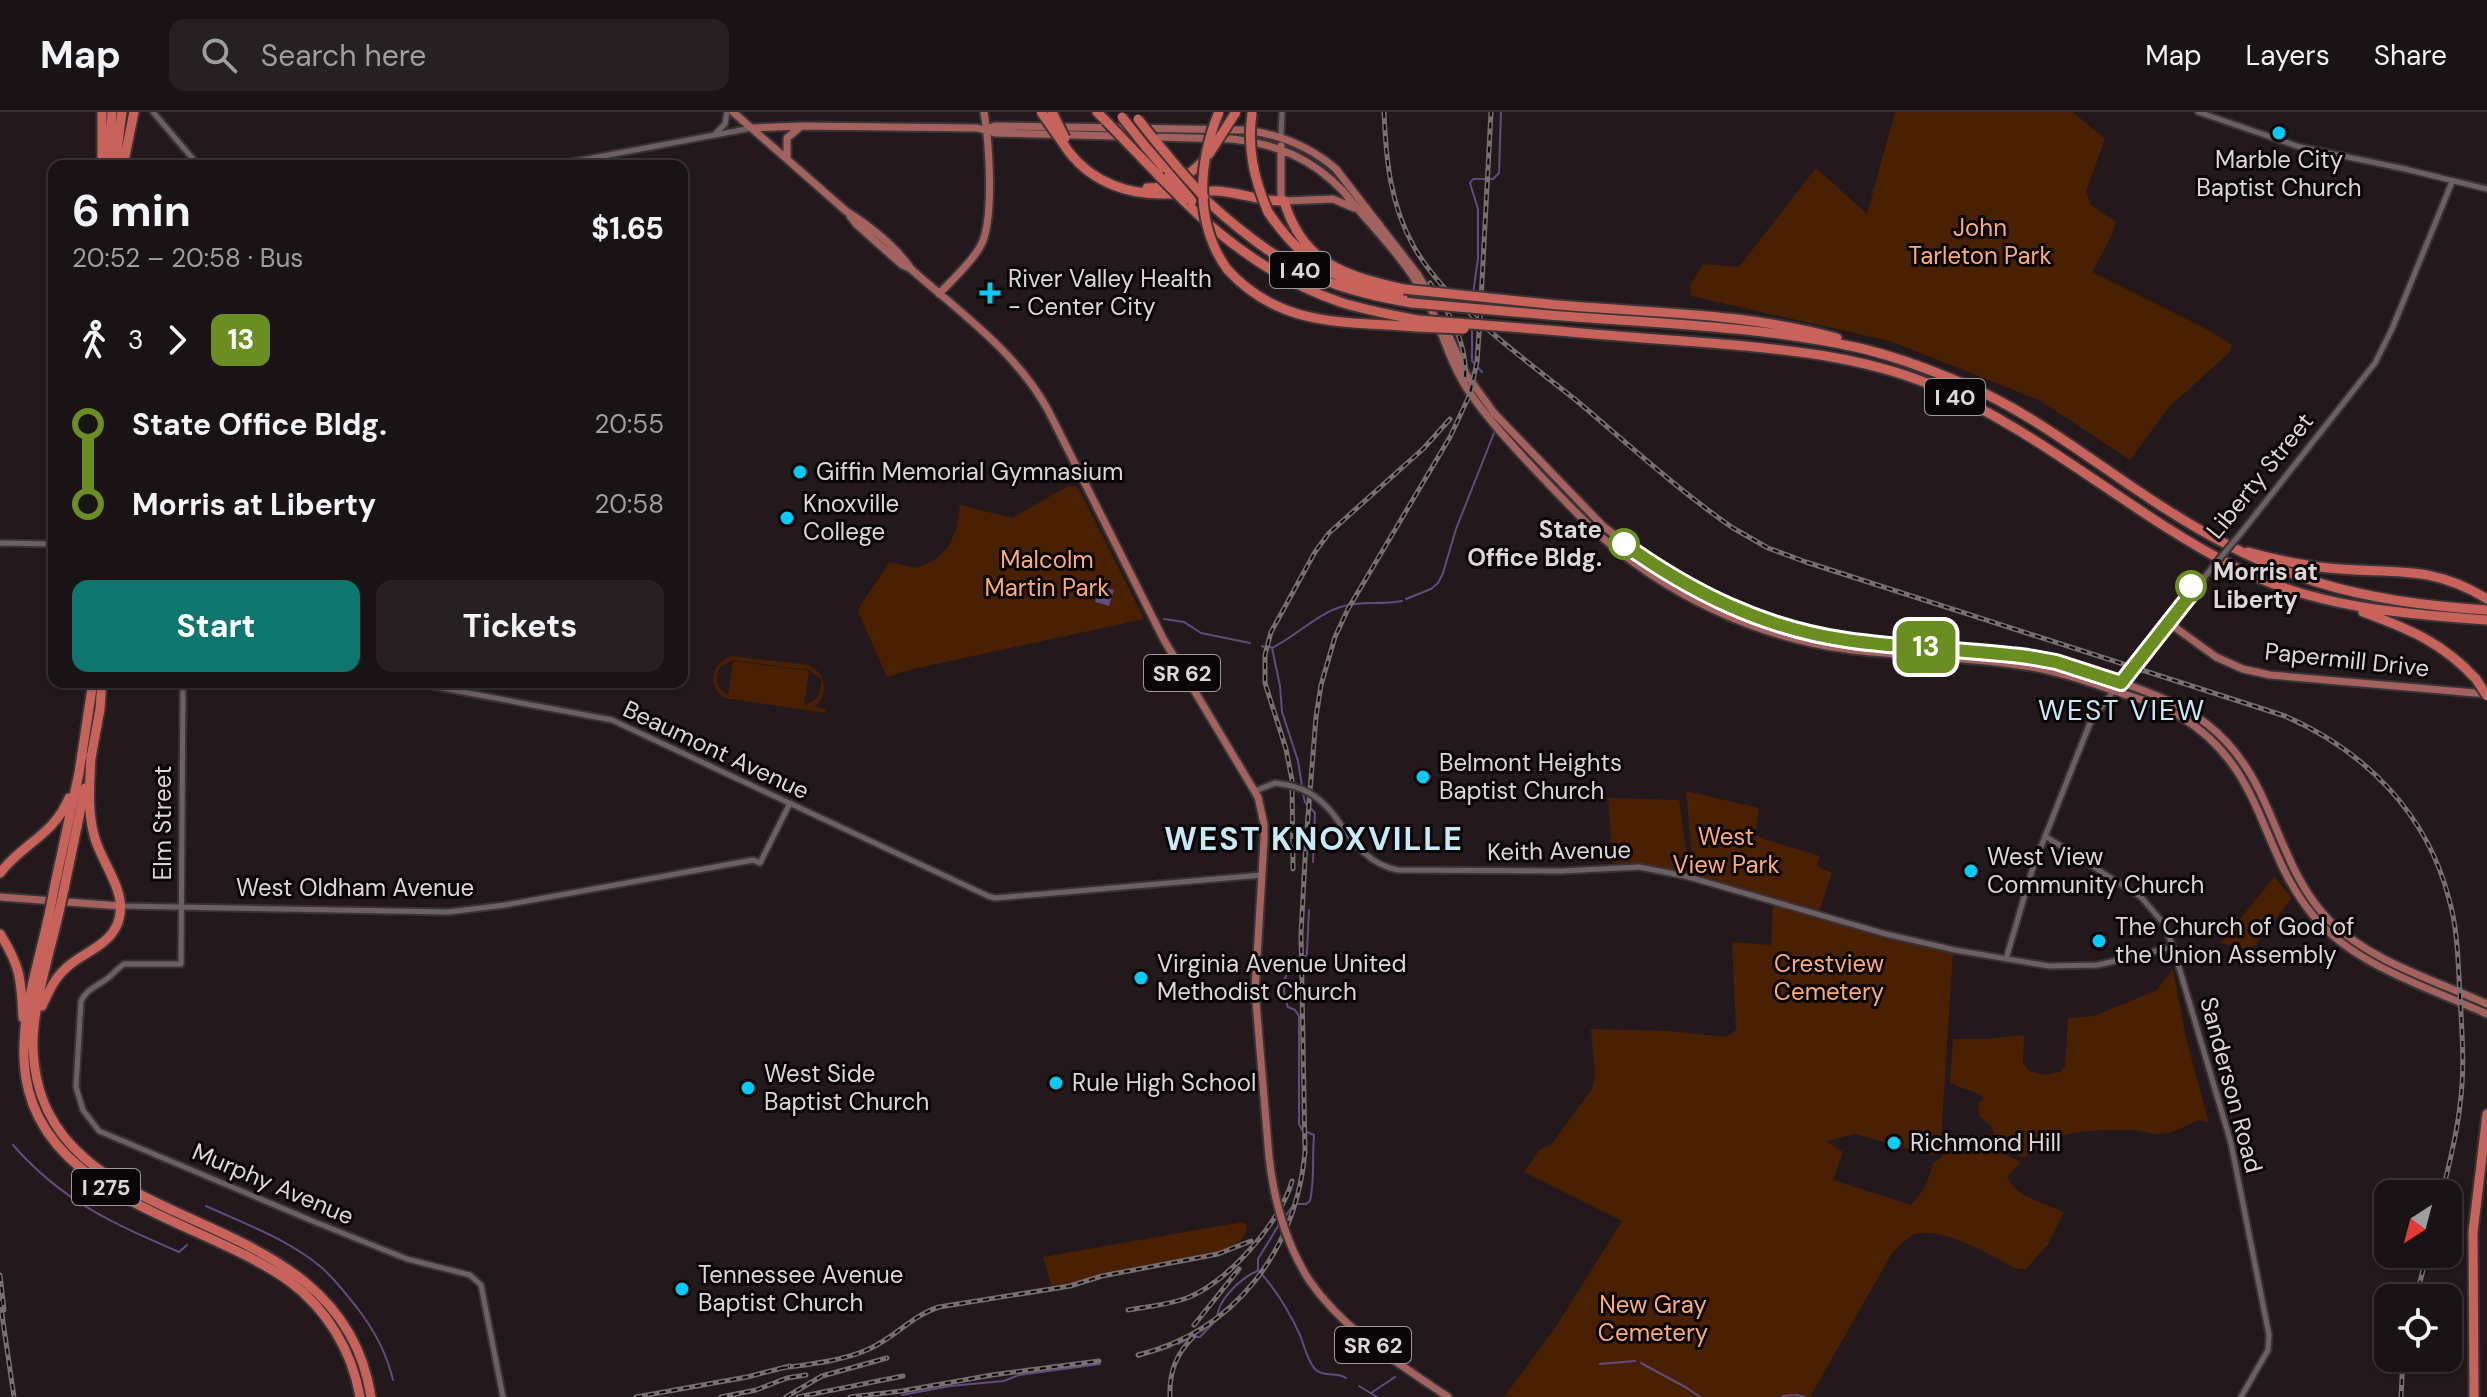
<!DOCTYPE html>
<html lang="en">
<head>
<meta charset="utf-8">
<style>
	:root { --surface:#1a1315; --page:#272022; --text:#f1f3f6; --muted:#9f9ea0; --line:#383234; --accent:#0f766e }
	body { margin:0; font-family:"DM Sans",sans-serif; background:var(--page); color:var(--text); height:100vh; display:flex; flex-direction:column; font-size:30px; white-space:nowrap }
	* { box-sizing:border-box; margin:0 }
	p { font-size:26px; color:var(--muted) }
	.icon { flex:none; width:44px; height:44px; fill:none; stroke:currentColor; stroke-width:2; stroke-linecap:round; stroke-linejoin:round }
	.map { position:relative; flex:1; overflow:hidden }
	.sheet { position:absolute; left:48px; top:48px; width:640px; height:528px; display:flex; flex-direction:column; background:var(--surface); border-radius:16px; box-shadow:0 2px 6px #0004,0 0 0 2px var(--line) }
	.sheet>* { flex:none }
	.badge { padding:0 16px; border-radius:12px; font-size:28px; line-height:52px }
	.needle { width:52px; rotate:216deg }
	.controls { position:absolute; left:2374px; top:1068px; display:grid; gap:16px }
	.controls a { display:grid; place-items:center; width:88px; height:88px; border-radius:16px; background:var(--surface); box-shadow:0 2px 6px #0004,0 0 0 2px var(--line); font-size:40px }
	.map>.badge { position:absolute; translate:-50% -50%; box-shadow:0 0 0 4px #fff }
	.legs { display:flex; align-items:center; gap:12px; height:88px; padding:0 24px; font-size:26px }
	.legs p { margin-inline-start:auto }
	.overview { display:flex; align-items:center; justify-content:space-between; height:136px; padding:0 24px }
	h1 { font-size:44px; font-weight:700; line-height:60px }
	.action { display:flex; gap:16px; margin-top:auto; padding:16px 24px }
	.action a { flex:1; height:92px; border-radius:16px; background:var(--accent); color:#fff; font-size:32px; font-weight:700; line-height:92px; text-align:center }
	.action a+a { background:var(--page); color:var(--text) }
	ul { padding:0 24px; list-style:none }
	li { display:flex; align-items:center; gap:28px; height:80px; font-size:30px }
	li i { display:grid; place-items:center; width:12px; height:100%; margin:0 10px; background:currentColor }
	li i::after { content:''; width:20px; height:20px; margin:-10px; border:6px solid; border-radius:50%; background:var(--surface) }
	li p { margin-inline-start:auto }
	li:first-child i { background:linear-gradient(#0000 50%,currentColor 0) }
	li:last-child i { background:linear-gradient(currentColor 50%,#0000 0) }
	header { display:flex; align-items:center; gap:48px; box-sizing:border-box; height:112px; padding:0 40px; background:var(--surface); border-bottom:2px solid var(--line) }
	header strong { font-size:38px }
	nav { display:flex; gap:44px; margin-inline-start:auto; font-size:28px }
	.search { width:560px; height:72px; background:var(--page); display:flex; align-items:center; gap:20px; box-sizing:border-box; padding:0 28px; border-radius:16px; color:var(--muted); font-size:30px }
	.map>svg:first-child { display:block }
	.green { fill:#492001; fill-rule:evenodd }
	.water { fill:#624b7f }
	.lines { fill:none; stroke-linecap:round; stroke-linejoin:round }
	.stream { stroke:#624b7f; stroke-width:2 }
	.minor-casing { stroke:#3a3335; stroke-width:9 }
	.major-casing { stroke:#3a3335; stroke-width:11 }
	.highway-casing { stroke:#3a3335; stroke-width:13 }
	.minor { stroke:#6d6064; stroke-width:5 }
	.major { stroke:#a4625f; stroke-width:7 }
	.highway { stroke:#c8635c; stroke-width:9 }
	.rail-casing { stroke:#786f71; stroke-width:5 }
	.rail { stroke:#0a0607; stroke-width:2; stroke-dasharray:6; stroke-linecap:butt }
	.minor-bridge-casing { stroke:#3a3335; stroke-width:9; stroke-linecap:butt }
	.major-bridge-casing { stroke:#3a3335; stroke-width:11; stroke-linecap:butt }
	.highway-bridge-casing { stroke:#3a3335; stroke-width:13; stroke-linecap:butt }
	.minor-bridge { stroke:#6d6064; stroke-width:5 }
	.major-bridge { stroke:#a4625f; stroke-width:7 }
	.highway-bridge { stroke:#c8635c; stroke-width:9 }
	.line-1-casing { stroke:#fff; stroke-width:18 }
	.line-1 { stroke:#6b8e23; stroke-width:12 }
	.poi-dot { fill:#00cbf9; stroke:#0a0607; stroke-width:3 }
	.stop-1-dot { fill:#fff; stroke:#6b8e23; stroke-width:4 }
	.labels { text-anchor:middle; stroke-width:6; stroke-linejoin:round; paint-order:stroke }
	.shield { fill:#0a0607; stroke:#9e9899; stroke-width:2 }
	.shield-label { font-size:22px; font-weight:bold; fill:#ded6d8 }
	.poi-label { font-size:24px; fill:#ded6d8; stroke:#0a0607; text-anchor:start }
	.park-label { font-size:24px; fill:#fcac79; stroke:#0a0607 }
	.street-label { font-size:24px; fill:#ded6d8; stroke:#0a0607 }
	.stop-label { font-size:24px; font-weight:bold; fill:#ded6d8; stroke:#0a0607; text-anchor:end }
	.quarter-label { font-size:28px; letter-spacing:2px; fill:#c8eaf7; stroke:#0a0607 }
	.district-label { font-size:32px; font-weight:bold; letter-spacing:2px; fill:#c8eaf7; stroke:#0a0607 }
</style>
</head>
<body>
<header>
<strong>Map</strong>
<div class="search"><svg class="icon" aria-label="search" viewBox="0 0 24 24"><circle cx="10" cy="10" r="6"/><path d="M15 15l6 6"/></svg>Search here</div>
<nav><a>Map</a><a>Layers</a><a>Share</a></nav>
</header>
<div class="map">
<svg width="2487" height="1285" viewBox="0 0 2487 1285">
	<rect width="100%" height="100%" fill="#23191c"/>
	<path class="green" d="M1895,0H2073L2105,27L2086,79L2091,93L2116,110L2111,125L2092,160L2203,215L2232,233L2230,240L2168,296L2130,348L2039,288L1890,229L1691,184L1690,173L1703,152L1739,155L1816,56L1867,102Z
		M1068,374H1075L1079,377L1144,507L909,558L887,565L858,499C866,481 880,468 889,450L917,456L935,448L948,435L957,416L960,393L1012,406Z
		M731,544L809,553C827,563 829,580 815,595L826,597V601L724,586C707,572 711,552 731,544ZM733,548L809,558L821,567C822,581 817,590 804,593L809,559L733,549L728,583C717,577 714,567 720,555Z
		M1686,679L1759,696L1756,722L1764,727L1820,744L1817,754L1832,761L1819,800L1694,765Z
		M1608,686L1679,688L1690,764L1643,752L1613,751Z
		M2274,765L2292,786L2251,838L2221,831Z
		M1773,792L1953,840L1940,1041L1935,1043L1928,1042L1855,1022L1826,1029L1843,1040L1833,1068L1911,1093C1924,1081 1928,1067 1934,1050C1944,1046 1945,1040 1947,1030C1981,1032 1991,1034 2021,1050L2007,1065C2017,1086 2045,1091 2064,1100L2048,1132L2026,1157H2017C1993,1145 1937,1110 1911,1124C1904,1128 1898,1136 1892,1141L1810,1285H1504L1555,1216L1622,1109L1524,1060L1540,1037L1551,1033L1592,977L1595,961L1591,917L1669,919L1726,925L1736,918L1732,830L1771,833Z
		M2173,857L2186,926L2209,1011L2199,1008C2186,1013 2173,1022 2158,1022C2150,1022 2142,1018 2134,1018C2095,1018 2052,1016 2024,1046L1995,1030L1992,1015L1980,1005L1978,992L1984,986C1970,975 1962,979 1950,970L1953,927H1988L2024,923L2023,951L2029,959L2044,963L2060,960L2065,954L2068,906L2094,904L2157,878Z
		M1242,1110L1247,1113C1246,1129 1233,1137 1219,1142L1052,1175L1043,1145Z"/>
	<path class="water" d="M1100,474L1114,478L1109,494L1095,490Z"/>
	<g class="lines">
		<path class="stream" d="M1473,182L1478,146V97L1470,71L1473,67H1493L1499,61L1501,0
			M1472,217V249L1482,260
			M1406,487L1431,477L1438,471L1443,461L1456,417L1494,321
			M1164,507L1184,510L1201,521L1250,531
			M1262,534L1264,535
			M1269,534L1272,536C1295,525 1319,500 1344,494C1363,489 1383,493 1402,489
			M1272,536L1280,574L1282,600L1298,649L1302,674
			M1303,681L1305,690L1315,701L1313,750
			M13,1033C62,1089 112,1111 179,1140L187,1133
			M206,1094C245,1112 288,1127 321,1155C335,1167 346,1182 358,1197C374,1218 387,1242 393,1268
			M1284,1106L1294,1092H1306L1310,1089C1315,1067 1312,1046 1314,1023L1302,1018L1299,1012V904L1295,898L1288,895C1282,881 1281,857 1298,852L1300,845L1306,844L1307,841L1309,798
			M1280,1111L1258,1147V1158C1276,1177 1289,1199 1300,1223C1304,1233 1308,1251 1316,1258C1326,1266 1336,1259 1346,1266
			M1178,1232L1191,1225H1200L1217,1207C1217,1188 1240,1167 1257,1159
			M1138,1245L1170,1235
			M1641,1251L1687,1276L1700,1285
			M1600,1252L1635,1249
			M1359,1274L1377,1285
			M1371,1281L1395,1265
			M902,1283L950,1274L1004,1269L1019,1263L1100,1252
			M1783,1284L1797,1283L1805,1285"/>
		<g class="minor-casing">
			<path id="minor" d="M153,0L199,54
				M2198,0L2300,35L2405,57L2487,77
				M714,23L725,12L727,0
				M1281,25L1282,0
				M550,54L752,16
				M2241,421L2375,251L2392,217L2452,70
				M0,431L54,432
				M2169,511L2211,457
				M183,570L181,852H124C118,856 113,862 108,866C96,875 88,876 81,889L76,975L83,998L99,1019L315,1110L407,1147L470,1163L481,1173L503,1285
				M410,570L612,608L988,784L995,786L1262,763
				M1255,679L1275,671
				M1334,703C1352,728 1366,752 1398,758L1562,759L1639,755L1685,764L1886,822L1955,838L2049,854L2098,853L2173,835
				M2045,724L2141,785L2164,812L2173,835L2231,1031L2269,1223L2268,1238L2241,1285
				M122,794L448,800L505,793L753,748L760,751L790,691
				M2006,847L2033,755L2090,611L2114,578"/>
		</g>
		<g class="major-casing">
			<path id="major" d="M733,0L846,99C870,114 896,135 912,158C961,201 1016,240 1048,298L1164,528L1258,685L1264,712V728L1255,878L1269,1045
				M752,16L802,14L977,16L995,21L1232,27C1277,32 1311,46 1343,79C1368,111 1401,142 1422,179C1441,211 1448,250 1470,281C1490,310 1514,335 1538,361C1557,381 1576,401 1596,420C1665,482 1753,524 1845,537C1904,545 1965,544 2025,554C2054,558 2083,568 2112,578C2135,586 2160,592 2181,605C2267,657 2258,742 2317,808C2357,854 2432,877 2487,902
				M987,17L995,14L1244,18C1280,22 1309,34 1336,57L1418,163L1428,180
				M1281,34V84L1284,89L1333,87L1354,96
				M787,46V26L799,16
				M850,104L857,113L901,152L909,156
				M939,182C953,167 970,152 980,135C995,110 989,30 984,0
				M1444,213L1466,262L1494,301L1603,414L1650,450L1688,475L1745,501L1822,524L2028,545C2059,551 2088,560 2117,569C2191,594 2234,618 2266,693C2284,733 2298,778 2331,810C2372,850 2435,868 2487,892
				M2119,573L2169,511L2216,545L2243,557L2270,563L2487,582
				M0,785L121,794
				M1309,1168C1344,1219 1398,1251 1448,1285"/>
		</g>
		<g class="highway-casing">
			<path id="highway" d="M1097,0L1106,9
				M1153,26L1178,56
				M1145,34L1169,62
				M1132,36L1159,64
				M1069,40C1093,71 1129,83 1167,82C1184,82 1200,78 1217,79C1240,80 1260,90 1284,89C1303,152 1344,163 1404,177
				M102,54V0
				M109,54L112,0
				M115,54L122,0
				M123,54L134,0
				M1147,76C1173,76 1190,63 1207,45
				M1206,88C1275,151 1319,176 1412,191
				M1184,89C1227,132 1281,170 1340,190C1365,198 1392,203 1418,208
				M1268,100C1305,155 1340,170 1403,183
				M1227,157C1280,216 1344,209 1416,215
				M1548,192C1644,201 1744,200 1837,226
				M1549,203C1650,211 1758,214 1855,235C1892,243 1929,257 1964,272C2036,302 2103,358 2169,399C2277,468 2360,490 2487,498
				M1548,218C1602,223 1656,227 1710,231C1784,237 1860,244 1929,272C2040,318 2129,401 2235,455C2312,495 2402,502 2487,508
				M2248,440C2271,446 2296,452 2320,455C2385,464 2426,449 2487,487
				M2363,500C2409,517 2442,530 2476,567
				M91,646L100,597L102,570
				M0,761C22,732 54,723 69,686
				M54,777L79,661L93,570
				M64,777L85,676
				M50,798C40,847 22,897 24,947C29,1084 199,1105 289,1169C327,1197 352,1239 360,1285
				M59,800C50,840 32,895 33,936C40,1137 339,1076 371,1285
				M0,822C21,855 21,868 23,906
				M42,894C48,881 54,867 65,857C80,842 106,835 116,815C132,782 101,753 94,723C87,697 90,670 91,643
				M2474,1285L2473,1120L2487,1002"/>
		</g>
		<use href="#minor" class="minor"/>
		<use href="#major" class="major"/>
		<use href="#highway" class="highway"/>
		<g class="rail-casing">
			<path id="rail" d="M1384,0C1386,48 1390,92 1414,135C1447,193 1525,247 1577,289C1628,332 1678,378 1733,416L1768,436L1806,450L2285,604C2365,639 2427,701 2449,787C2458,818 2458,852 2460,884C2462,920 2465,957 2460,993C2457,1023 2449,1052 2442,1082
				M1430,171C1448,200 1468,230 1465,266
				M1293,757L1292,668L1286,637L1265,571V543L1271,520L1315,440L1329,421L1424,336L1450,307
				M0,1163L4,1198
				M2416,1186L2427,1142
				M0,1189L14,1285
				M1128,1198C1146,1195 1166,1193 1184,1187C1225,1174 1281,1110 1292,1069
				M1194,1213L1239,1157
				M1138,1243C1236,1219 1296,1137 1305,1040L1301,822L1306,729L1316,605L1321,573L1335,525L1348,497L1450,325L1470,282L1477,250L1480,207L1491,0
				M782,1256C811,1252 842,1249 869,1237C894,1226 913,1203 939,1195L1070,1174L1102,1164L1218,1142L1251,1129
				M636,1285L747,1265L790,1254
				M721,1285L756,1278L787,1266L806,1263
				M786,1285L822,1264L887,1246
				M798,1285L903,1264
				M850,1285L902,1279L992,1263L1099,1249
				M1170,1285C1169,1260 1176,1242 1194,1224
				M2401,1285L2403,1246"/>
		</g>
		<use href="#rail" class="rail"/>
		<g class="minor-bridge-casing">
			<path id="minor-bridge" d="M2211,457L2241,421
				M1275,671C1302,674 1317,682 1334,703"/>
		</g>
		<g class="major-bridge-casing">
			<path id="major-bridge" d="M1269,1045C1274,1090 1285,1130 1309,1168"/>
		</g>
		<g class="highway-bridge-casing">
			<path id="highway-bridge" d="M1041,0L1069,40
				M1052,0L1065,26
				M1219,0C1198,50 1194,111 1227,157
				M1252,1C1247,37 1254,67 1268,100
				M1122,5L1145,34
				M1138,7L1153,26
				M1106,9L1132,36
				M1209,42L1236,0
				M1178,56L1204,85
				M1169,62L1192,89
				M1159,64L1184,89
				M1404,177L1548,192
				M1412,191L1549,203
				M1418,208L1548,218
				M1416,215L1464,217
				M2476,567L2487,584
				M50,798L54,777
				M59,800L64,777"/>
		</g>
		<use href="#minor-bridge" class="minor-bridge"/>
		<use href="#major-bridge" class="major-bridge"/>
		<use href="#highway-bridge" class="highway-bridge"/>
	</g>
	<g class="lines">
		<g class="line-1-casing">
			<path id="line-1" d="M1624,432C1691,480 1763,516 1846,528C1906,537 1968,537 2028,545L2056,550L2121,571L2195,477L2191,474"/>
		</g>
		<use href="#line-1" class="line-1"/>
	</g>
	<g class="poi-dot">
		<circle cx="2279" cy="21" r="8"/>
		<path d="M986 169h8v8h8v8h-8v8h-8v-8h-8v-8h8z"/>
		<circle cx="800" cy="360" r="8"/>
		<circle cx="787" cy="406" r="8"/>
		<circle cx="1423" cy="665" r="8"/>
		<circle cx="1971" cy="759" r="8"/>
		<circle cx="2099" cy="829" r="8"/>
		<circle cx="1141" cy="866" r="8"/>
		<circle cx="1056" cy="971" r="8"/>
		<circle cx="748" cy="976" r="8"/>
		<circle cx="1894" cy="1031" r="8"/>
		<circle cx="682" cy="1177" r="8"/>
	</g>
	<g class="stop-1-dot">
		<circle cx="1624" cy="432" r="14"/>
		<circle cx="2191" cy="474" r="14"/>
	</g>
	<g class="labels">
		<g class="shield">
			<rect x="1270" y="140" width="60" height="36" rx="6"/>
			<rect x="1925" y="267" width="60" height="36" rx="6"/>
			<rect x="1144" y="543" width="76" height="36" rx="6"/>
			<rect x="72" y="1057" width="68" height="36" rx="6"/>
			<rect x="1335" y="1215" width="76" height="36" rx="6"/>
		</g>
		<g class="shield-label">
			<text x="1300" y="166">I 40</text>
			<text x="1955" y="293">I 40</text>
			<text x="1182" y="569">SR 62</text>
			<text x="106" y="1083">I 275</text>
			<text x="1373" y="1241">SR 62</text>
		</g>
		<g class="poi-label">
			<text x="2279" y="56" text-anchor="middle">Marble City<tspan x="2279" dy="28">Baptist Church</tspan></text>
			<text x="1008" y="175">River Valley Health<tspan x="1008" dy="28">- Center City</tspan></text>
			<text x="816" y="368">Giffin Memorial Gymnasium</text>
			<text x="803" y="400">Knoxville<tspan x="803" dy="28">College</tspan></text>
			<text x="1439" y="659">Belmont Heights<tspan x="1439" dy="28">Baptist Church</tspan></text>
			<text x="1987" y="753">West View<tspan x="1987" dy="28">Community Church</tspan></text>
			<text x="2115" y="823">The Church of God of<tspan x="2115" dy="28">the Union Assembly</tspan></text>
			<text x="1157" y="860">Virginia Avenue United<tspan x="1157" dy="28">Methodist Church</tspan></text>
			<text x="764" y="970">West Side<tspan x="764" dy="28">Baptist Church</tspan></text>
			<text x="1072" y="979">Rule High School</text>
			<text x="1910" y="1039">Richmond Hill</text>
			<text x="698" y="1171">Tennessee Avenue<tspan x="698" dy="28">Baptist Church</tspan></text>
		</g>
		<g class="park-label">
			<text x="1980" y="124">John<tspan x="1980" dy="28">Tarleton Park</tspan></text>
			<text x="1047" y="456">Malcolm<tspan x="1047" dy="28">Martin Park</tspan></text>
			<text x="1726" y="733">West<tspan x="1726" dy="28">View Park</tspan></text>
			<text x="1829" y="860">Crestview<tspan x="1829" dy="28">Cemetery</tspan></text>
			<text x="1653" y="1201">New Gray<tspan x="1653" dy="28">Cemetery</tspan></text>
		</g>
		<g class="street-label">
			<text transform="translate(2260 364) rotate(-51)" y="8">Liberty Street</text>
			<text transform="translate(2347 548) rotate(6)" y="8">Papermill Drive</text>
			<text transform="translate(716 638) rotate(25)" y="8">Beaumont Avenue</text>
			<text transform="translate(163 711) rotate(-90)" y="8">Elm Street</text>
			<text transform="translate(1559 739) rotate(-1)" y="8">Keith Avenue</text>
			<text x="355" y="784">West Oldham Avenue</text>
			<text transform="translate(2231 973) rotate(75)" y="8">Sanderson Road</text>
			<text transform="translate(273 1072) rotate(23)" y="8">Murphy Avenue</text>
		</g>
		<g class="stop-label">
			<text x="1602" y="426">State<tspan x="1602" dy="28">Office Bldg.</tspan></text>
			<text x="2213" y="468" text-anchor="start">Morris at<tspan x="2213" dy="28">Liberty</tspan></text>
		</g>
		<g class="quarter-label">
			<text x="2122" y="608">WEST VIEW</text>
		</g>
		<g class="district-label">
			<text x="1314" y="738">WEST KNOXVILLE</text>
		</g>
	</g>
</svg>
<div class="controls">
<a><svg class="needle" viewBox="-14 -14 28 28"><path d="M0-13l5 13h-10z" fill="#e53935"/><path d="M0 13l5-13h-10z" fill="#9f9ea0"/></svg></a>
<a><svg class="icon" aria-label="locate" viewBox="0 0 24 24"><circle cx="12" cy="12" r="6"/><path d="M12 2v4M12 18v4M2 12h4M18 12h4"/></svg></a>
</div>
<b class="badge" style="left:1926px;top:535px;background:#6b8e23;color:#fff">13</b>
<section class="sheet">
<div class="overview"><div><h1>6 min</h1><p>20:52 – 20:58 · Bus</p></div><b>$1.65</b></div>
<div class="legs"><svg class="icon" aria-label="walk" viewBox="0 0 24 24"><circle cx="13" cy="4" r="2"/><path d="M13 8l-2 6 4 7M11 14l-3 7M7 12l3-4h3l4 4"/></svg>3<svg class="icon" aria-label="forward" viewBox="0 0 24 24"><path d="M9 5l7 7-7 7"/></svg><b class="badge" style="background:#6b8e23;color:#fff">13</b></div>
<ul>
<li><i style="color:#6b8e23"></i><b>State Office Bldg.</b><p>20:55</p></li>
<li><i style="color:#6b8e23"></i><b>Morris at Liberty</b><p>20:58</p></li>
</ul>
<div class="action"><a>Start</a><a>Tickets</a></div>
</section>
</div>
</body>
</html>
